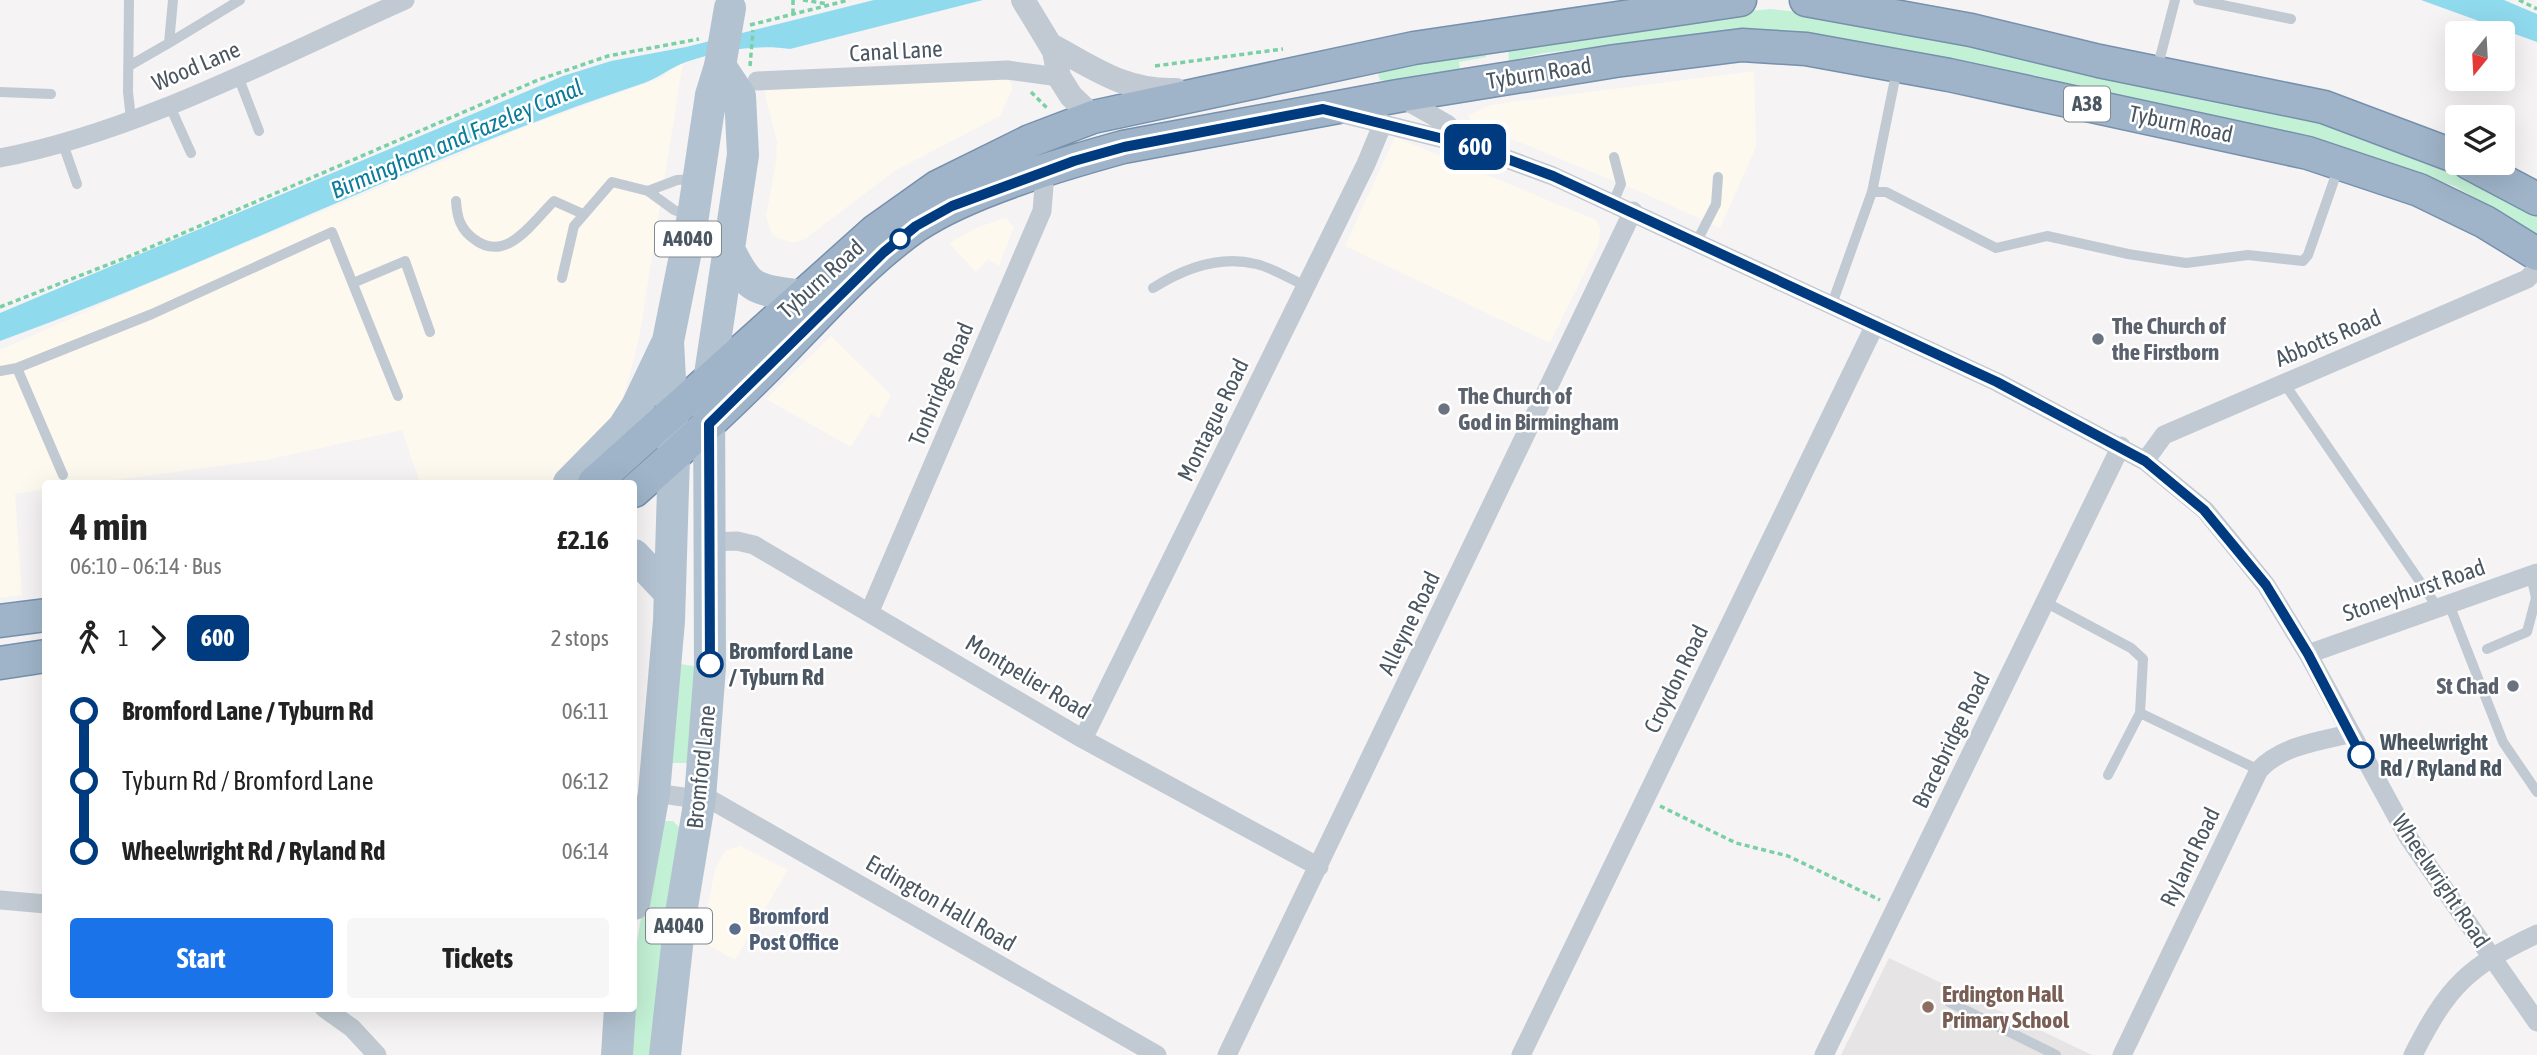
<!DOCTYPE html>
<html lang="en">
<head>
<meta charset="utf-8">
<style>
	:root { --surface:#fff; --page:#f6f6f6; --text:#222; --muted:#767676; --accent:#1a73e8 }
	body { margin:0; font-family:"Asap Condensed",sans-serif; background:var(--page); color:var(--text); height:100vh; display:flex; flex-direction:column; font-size:26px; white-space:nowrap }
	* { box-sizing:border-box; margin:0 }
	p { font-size:23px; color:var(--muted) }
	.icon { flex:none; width:38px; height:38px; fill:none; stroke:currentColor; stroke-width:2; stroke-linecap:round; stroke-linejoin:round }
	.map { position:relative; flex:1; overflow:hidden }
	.side { position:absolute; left:42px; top:480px; width:595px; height:532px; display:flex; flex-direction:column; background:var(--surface); border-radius:7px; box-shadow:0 7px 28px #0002 }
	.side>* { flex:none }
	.badge { padding:0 14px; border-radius:10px; font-size:24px; line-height:46px }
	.needle { width:46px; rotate:198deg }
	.fabs { position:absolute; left:2445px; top:21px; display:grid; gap:14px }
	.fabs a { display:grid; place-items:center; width:70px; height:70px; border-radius:7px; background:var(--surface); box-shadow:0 7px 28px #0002; font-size:35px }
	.map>.badge { position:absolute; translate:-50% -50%; box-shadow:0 0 0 4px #fff }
	.legs { display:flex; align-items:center; gap:10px; height:77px; padding:0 28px; font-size:23px }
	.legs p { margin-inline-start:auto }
	.summary { display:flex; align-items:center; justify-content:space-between; height:119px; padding:0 28px }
	h1 { font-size:38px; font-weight:700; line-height:52px }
	.primary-button { display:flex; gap:14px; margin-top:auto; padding:14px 28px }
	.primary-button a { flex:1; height:80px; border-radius:7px; background:var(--accent); color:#fff; font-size:28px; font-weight:700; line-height:80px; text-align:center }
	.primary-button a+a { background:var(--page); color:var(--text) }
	ul { padding:0 28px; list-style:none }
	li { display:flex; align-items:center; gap:24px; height:70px; font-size:26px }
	li i { display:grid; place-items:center; width:10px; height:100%; margin:0 9px; background:currentColor }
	li i::after { content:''; width:18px; height:18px; margin:-9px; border:5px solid; border-radius:50%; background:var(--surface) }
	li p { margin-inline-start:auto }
	li:first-child i { background:linear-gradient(#0000 50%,currentColor 0) }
	li:last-child i { background:linear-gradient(currentColor 50%,#0000 0) }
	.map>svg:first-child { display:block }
	.commercial { fill:#fdf9ef }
	.education { fill:#e6e4e5 }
	.green { fill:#c3f1d5 }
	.water { fill:#90daee }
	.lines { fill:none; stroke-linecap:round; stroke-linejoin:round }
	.trunk-casing { stroke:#7690ad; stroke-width:35 }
	.path { stroke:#7ad0a6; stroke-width:3.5; stroke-dasharray:5 3.5; stroke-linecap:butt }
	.service { stroke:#c1cad2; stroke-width:10 }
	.minor { stroke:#c1cad2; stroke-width:19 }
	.tertiary { stroke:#c1cad2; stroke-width:24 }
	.primary { stroke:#b3c2d1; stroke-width:32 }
	.trunk { stroke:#9fb4c9; stroke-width:32 }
	.path-bridge { stroke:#7ad0a6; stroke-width:3.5; stroke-dasharray:5 3.5; stroke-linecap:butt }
	.primary-bridge { stroke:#b3c2d1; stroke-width:32 }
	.line-1-casing { stroke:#fff; stroke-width:16 }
	.line-1 { stroke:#003b80; stroke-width:10 }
	.stop-1-dot { fill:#fff; stroke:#003b80; stroke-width:3.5 }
	.worship-dot { fill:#6b7280; stroke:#fff; stroke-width:2.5 }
	.service-dot { fill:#5c6f8a; stroke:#fff; stroke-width:2.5 }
	.education-dot { fill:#8d6e63; stroke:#fff; stroke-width:2.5 }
	.labels { text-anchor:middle; stroke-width:5; stroke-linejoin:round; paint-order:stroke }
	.shield { fill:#fff; stroke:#808990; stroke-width:2 }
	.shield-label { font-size:21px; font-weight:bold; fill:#4a5661 }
	.street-label { font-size:23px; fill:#4a5661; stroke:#fff }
	.worship-label { font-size:23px; font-weight:bold; fill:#5b616d; stroke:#fff; text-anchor:start }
	.stop-label { font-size:23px; font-weight:bold; fill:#4a5661; stroke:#fff; text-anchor:start }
	.service-label { font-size:23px; font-weight:bold; fill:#4e5e75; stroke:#fff; text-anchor:start }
	.education-label { font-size:23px; font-weight:bold; fill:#785e54; stroke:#fff; text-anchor:start }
	.water-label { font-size:24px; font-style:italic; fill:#0c7c9b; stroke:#fff }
</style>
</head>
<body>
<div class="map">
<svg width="2537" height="1055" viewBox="0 0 2537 1055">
	<rect width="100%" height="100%" fill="#f5f3f3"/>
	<path class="commercial" d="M683,62L639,338L630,374L618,414L570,469L547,483H420L402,430L266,460L93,483H46L45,489L15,494L22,595L0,598V350L146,285L525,127L661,78Z
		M1754,71L1756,147L1720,228L1648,195L1485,128L1470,121L1469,115L1490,105Z
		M1003,76L1011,82L1012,89L1000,116L896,170L805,239L793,243L773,236L766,217L776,162L777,142L765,95L767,90Z
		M1395,137L1596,220L1600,228L1599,243L1550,343L1345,246Z
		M1006,218L1014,227L999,266L988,259L976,272L949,243L978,227Z
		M831,336L891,395L879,418L871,414L851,447L766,399Z
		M740,846L788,870L735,960L701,941L715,869L726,850Z"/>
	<path class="education" d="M1889,958L2092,1055H1841Z"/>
	<path class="green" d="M1771,9L1860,19L2325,121L2407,147L2537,211V234L2454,186L2352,151L1707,35L1544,53L1509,61L1508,48L1686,17Z
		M1485,51L1486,57L1459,62L1460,70L1390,82L1380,80L1378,74L1384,70Z
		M680,664L694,666L695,742L690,763H666Z
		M665,821H673L681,829L654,1055H626L634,1008V957L658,825Z"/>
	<path class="water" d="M874,0H983L790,49C755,44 719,51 686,62C671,67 659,78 644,83C424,156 217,262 0,341V313L563,76L611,61L686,47Z
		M2421,0H2504L2537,14V42Z"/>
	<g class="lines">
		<g class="trunk-casing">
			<path id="trunk" d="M1806,0L1971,30L2099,61L2324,107L2457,157
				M2469,163L2537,199
				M594,483L875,231L937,187L1030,141L1093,117L1414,48L1740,0
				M634,491C682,449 729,406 773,361C818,315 863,263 916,226C968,191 1062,164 1123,147L1398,96L1615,61L1742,45L1806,49L1949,75L2308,153L2419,190L2485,222L2537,254
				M0,621L46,615
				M0,663L46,656"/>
		</g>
		<path class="path" d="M793,0V14
			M803,0L828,4
			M2519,0L2537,9
			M750,25L849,0
			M1155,66L1283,49
			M1031,92L1048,109
			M0,307L130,256L538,80L608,56L699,39
			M1660,806L1736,843L1788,856L1880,900"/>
		<path class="service" d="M129,0L128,92L131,119
			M2198,0L2291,19
			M169,43L240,0
			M129,66L169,43L173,0
			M2157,69L2175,0
			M238,76L259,131
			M0,92L51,94
			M169,104L191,153
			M63,144L77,184
			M648,191L677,180L694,179
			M1872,192H1886L1996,248L2047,236L2128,254L2186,263L2248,255L2303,261L2308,255L2338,169
			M456,201C457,217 460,229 474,239C506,264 532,223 554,201L583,214
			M1613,203L1621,184L1614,157
			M1697,241L1716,204L1718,177
			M562,278L574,226L612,182L648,191L674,210L689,215
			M353,283L405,261L430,332
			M1153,288C1183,269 1220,255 1256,264C1273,268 1290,279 1306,286
			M1832,304L1872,192L1897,69
			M17,368L152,314L332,232L398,396
			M0,371L17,368L63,475
			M2284,383L2438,608
			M2045,602L2131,648L2143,659L2140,713L2108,775
			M2449,604L2503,742L2537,792
			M2487,649L2527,632L2536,598L2531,575
			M2140,713L2259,770
			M1949,1002L2056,1055"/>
		<path class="minor" d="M757,81L1007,70L1059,77
			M1398,96L1447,124L1468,143
			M1339,113L1472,146L1553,176L1997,382L2145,461L2205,510L2266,585L2308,654L2408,837L2537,1022
			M0,158C137,132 277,57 405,0
			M2145,461L2164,435L2527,279L2537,269
			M711,542L737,541L754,545L1083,739L1319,867
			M870,611L1042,211L1044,186L1036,174
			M2308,654L2537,573
			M1083,739L1366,164L1383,123
			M654,793L713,801L1157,1055
			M0,900L46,904
			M324,1008L352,1028L377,1055
			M1227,1055L1633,211
			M1521,1055L1875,325
			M1824,1055L2121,446
			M2122,1055L2259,770C2281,746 2319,741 2349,734
			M2413,1055C2448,986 2467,967 2537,934"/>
		<path class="tertiary" d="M1023,0L1054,51L1059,77L1071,96L1093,117
			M1051,45C1094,68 1125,92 1176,90"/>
		<path class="primary" d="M728,247C749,292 755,289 802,296
			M569,483L623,428L637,406L666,345
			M634,555L670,593
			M634,904L654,793L669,621L674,456L668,341L693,216L711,95L720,66
			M617,1055L620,1008
			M665,1055L680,919L700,798L710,667L709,381L743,155L740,96L720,66"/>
		<use href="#trunk" class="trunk"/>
		<path class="path-bridge" d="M750,66L753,30"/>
		<path class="primary-bridge" d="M720,66L730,8"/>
	</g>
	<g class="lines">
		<g class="line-1-casing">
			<path id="line-1" d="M710,664L709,424L884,252L916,226L952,206L1074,161L1124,147L1323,109L1472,146L1553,176L1997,382L2145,461L2204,510L2266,585L2308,654L2361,755"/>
		</g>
		<use href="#line-1" class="line-1"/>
	</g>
	<g class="stop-1-dot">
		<circle cx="900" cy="239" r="9"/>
		<circle cx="710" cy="664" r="12"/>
		<circle cx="2361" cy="755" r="12"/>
	</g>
	<g class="worship-dot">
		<circle cx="2098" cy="339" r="7"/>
		<circle cx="1444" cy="409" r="7"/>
		<circle cx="2513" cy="686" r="7"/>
	</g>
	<circle class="service-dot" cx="735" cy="929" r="7"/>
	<circle class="education-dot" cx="1928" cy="1007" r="7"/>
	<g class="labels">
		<g class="shield">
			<rect x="2064" y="86.5" width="46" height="35" rx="5"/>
			<rect x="655" y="221.5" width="66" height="35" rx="5"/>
			<rect x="646" y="908.5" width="66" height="35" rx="5"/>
		</g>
		<g class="shield-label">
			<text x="2087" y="111">A38</text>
			<text x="688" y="246">A4040</text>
			<text x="679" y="933">A4040</text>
		</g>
		<g class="street-label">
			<text transform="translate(896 51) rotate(-3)" y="8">Canal Lane</text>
			<text transform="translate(196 66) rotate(-23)" y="8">Wood Lane</text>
			<text transform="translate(1539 73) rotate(-9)" y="8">Tyburn Road</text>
			<text transform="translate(2181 124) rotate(12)" y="8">Tyburn Road</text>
			<text transform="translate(821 279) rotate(-42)" y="8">Tyburn Road</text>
			<text transform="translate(2328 338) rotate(-23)" y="8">Abbotts Road</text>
			<text transform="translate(941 384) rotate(-67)" y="8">Tonbridge Road</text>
			<text transform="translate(1213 420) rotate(-64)" y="8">Montague Road</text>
			<text transform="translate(2414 590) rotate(-19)" y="8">Stoneyhurst Road</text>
			<text transform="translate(1409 623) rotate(-64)" y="8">Alleyne Road</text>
			<text transform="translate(1028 677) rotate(31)" y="8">Montpelier Road</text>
			<text transform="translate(1676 679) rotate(-64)" y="8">Croydon Road</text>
			<text transform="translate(1951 740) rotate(-64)" y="8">Bracebridge Road</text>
			<text transform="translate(701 767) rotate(-84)" y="8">Bromford Lane</text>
			<text transform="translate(2190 857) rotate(-64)" y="8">Ryland Road</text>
			<text transform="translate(2441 881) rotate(56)" y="8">Wheelwright Road</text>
			<text transform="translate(941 903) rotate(30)" y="8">Erdington Hall Road</text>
		</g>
		<g class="worship-label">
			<text x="2112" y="334">The Church of<tspan x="2112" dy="26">the Firstborn</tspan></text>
			<text x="1458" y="404">The Church of<tspan x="1458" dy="26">God in Birmingham</tspan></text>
			<text x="2499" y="694" text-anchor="end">St Chad</text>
		</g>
		<g class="stop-label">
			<text x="729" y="659">Bromford Lane<tspan x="729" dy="26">/ Tyburn Rd</tspan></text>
			<text x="2380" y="750">Wheelwright<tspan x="2380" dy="26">Rd / Ryland Rd</tspan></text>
		</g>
		<g class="service-label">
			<text x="749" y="924">Bromford<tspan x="749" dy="26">Post Office</tspan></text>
		</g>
		<g class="education-label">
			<text x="1942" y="1002">Erdington Hall<tspan x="1942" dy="26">Primary School</tspan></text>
		</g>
		<g class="water-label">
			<text transform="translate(457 139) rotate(-23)" y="8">Birmingham and Fazeley Canal</text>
		</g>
	</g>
</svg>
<div class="fabs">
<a><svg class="needle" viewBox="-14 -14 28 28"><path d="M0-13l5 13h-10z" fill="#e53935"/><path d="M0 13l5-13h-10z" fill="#767676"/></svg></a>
<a><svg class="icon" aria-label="layers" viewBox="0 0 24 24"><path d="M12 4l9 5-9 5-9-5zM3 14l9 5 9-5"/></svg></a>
</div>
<b class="badge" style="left:1475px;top:147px;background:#003b80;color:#fff">600</b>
<section class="side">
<div class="summary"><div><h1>4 min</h1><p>06:10 – 06:14 · Bus</p></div><b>£2.16</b></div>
<div class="legs"><svg class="icon" aria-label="walk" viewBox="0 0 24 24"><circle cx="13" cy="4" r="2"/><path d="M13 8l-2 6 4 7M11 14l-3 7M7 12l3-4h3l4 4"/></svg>1<svg class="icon" aria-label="forward" viewBox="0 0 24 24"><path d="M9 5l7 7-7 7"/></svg><b class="badge" style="background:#003b80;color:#fff">600</b><p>2 stops</p></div>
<ul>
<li><i style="color:#003b80"></i><b>Bromford Lane / Tyburn Rd</b><p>06:11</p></li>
<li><i style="color:#003b80"></i><span>Tyburn Rd / Bromford Lane</span><p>06:12</p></li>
<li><i style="color:#003b80"></i><b>Wheelwright Rd / Ryland Rd</b><p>06:14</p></li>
</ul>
<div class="primary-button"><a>Start</a><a>Tickets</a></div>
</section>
</div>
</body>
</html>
